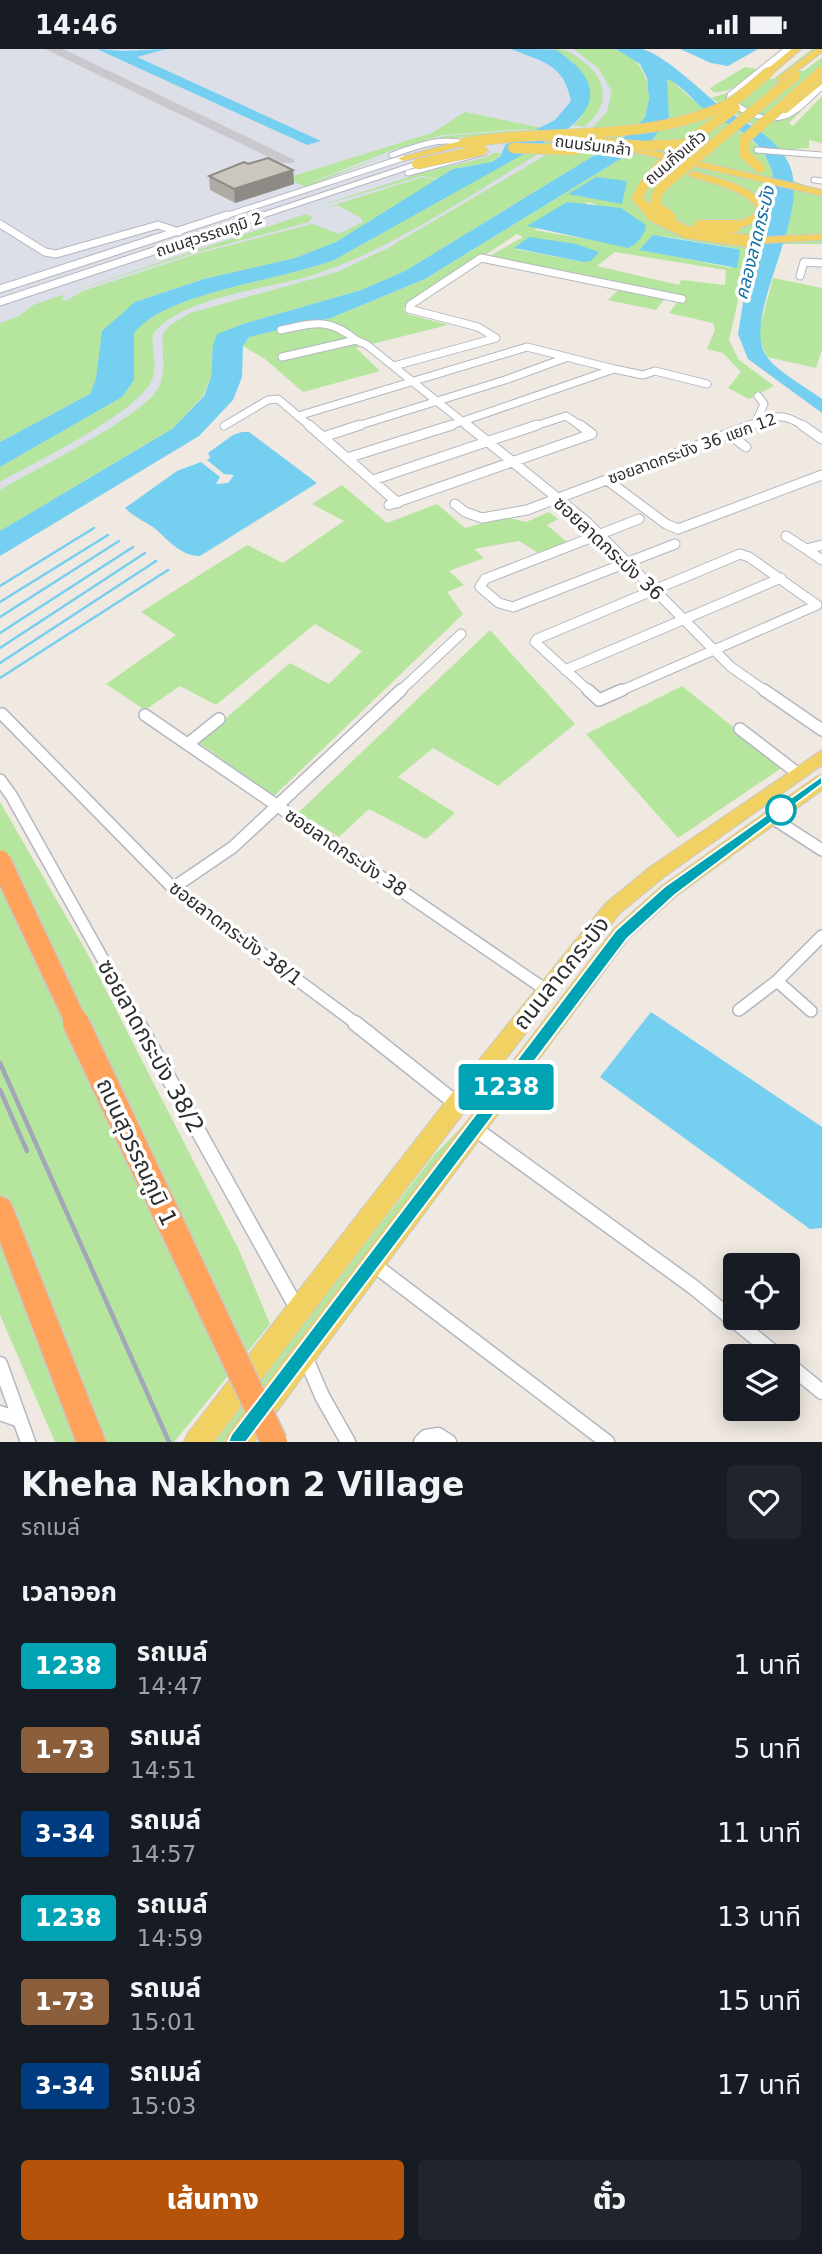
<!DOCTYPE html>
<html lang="th">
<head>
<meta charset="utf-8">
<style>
	:root { --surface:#171b24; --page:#20242c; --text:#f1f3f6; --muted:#9ea1a6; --accent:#b45309 }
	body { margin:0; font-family:"DejaVu Sans","Noto Sans Thai",sans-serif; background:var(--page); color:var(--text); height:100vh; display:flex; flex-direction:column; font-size:26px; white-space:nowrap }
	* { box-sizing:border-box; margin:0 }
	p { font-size:23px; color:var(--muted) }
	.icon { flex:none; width:38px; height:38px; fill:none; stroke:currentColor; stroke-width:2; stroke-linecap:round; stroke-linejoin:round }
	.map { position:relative; height:1393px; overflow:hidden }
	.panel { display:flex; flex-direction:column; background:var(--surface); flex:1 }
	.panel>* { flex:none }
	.badge { padding:0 14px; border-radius:5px; font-size:24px; line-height:46px }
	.buttons { position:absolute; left:723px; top:1204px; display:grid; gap:14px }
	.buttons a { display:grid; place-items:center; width:77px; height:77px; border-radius:7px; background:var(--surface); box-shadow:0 4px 18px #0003; font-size:35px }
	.map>.badge { position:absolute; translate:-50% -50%; box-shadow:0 0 0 4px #fff }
	h2 { padding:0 21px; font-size:26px; line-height:63px }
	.round { display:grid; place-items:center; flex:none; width:74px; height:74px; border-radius:7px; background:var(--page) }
	.summary { display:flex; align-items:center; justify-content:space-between; height:119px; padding:0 21px }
	h1 { font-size:33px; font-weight:800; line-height:52px }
	.primary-button { display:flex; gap:14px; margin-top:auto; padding:14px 21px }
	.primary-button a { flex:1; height:80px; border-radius:7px; background:var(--accent); color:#fff; font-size:28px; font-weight:800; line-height:80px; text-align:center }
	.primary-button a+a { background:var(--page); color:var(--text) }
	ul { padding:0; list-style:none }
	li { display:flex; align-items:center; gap:21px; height:84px; padding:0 21px }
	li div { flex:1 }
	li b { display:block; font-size:26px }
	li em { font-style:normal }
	li .badge { min-width:77px; font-weight:700; text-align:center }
	.status { display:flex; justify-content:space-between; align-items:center; height:49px; padding:0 35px; background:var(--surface); direction:ltr }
	.status svg { height:19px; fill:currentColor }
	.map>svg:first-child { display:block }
	.airport { fill:#dcdee8 }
	.green { fill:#b6e59e; fill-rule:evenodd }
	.water { fill:#75cff0 }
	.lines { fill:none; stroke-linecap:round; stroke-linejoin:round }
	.stream { stroke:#75cff0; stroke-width:2.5 }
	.taxiway { fill:#c9c8cc; fill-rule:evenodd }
	.street-far4-casing { stroke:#b4b7c1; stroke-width:7 }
	.street-far3-casing { stroke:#b4b7c1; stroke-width:9 }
	.street-far2-casing { stroke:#b4b7c1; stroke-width:11 }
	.street-far1-casing { stroke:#b4b7c1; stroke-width:14 }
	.street-casing { stroke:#b4b7c1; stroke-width:17 }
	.secondary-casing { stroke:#b4b7c1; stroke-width:2 }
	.primary-casing { stroke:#c9c9c9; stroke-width:2 }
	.highway-casing { stroke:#c9c9c9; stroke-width:3 }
	.street-far4 { stroke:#fff; stroke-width:5 }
	.street-far3 { stroke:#fff; stroke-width:7 }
	.street-far2 { stroke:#fff; stroke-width:9 }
	.street-far1 { stroke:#fff; stroke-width:11 }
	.street { stroke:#fff; stroke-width:14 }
	.secondary { fill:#fff; fill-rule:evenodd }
	.primary { fill:#f2d163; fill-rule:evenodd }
	.highway { fill:#ffa35c; fill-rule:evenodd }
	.rail { stroke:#a3a6b8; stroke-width:4.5 }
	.primary-bridge-far1-casing { stroke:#c9c9c9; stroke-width:11; stroke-linecap:butt }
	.primary-bridge-casing { stroke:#c9c9c9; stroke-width:14; stroke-linecap:butt }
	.highway-bridge-far1-casing { stroke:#c9c9c9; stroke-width:24; stroke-linecap:butt }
	.highway-bridge-casing { stroke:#c9c9c9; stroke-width:29; stroke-linecap:butt }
	.primary-bridge-far1 { stroke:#f2d163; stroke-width:10 }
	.primary-bridge { stroke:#f2d163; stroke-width:12 }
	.highway-bridge-far1 { stroke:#ffa35c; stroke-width:21 }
	.highway-bridge { stroke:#ffa35c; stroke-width:26 }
	.wall { fill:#afaba4 }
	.shaded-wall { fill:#8e8b86 }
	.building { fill:#cbc7bf; stroke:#8e8b86; stroke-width:2 }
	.line { fill:#00a3b4; stroke:#fff; stroke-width:2 }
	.stop-dot { fill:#fff; stroke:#00a3b4; stroke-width:3.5 }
	.labels { text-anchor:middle; stroke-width:7; stroke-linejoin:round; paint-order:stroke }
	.far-street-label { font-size:16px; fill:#2e2e2e; stroke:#fff }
	.far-water-label { font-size:18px; font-style:italic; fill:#0d6fa3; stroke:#fff }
	.street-label { font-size:19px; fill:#2e2e2e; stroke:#fff }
	.near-street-label { font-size:23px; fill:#2e2e2e; stroke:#fff }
</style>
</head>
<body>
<div class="status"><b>14:46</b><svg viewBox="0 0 49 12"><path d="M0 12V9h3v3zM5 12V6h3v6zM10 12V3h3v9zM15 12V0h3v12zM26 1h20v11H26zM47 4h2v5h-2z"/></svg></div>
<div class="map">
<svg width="822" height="1393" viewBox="0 0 822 1393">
	<rect width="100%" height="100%" fill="#efe9e1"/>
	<path class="airport" d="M0,0H595L630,63L307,248L0,466Z"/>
	<path class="green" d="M554,0C568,0 573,5 584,13C609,32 609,59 584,78L573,76L582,68L573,13L560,7Z
		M574,0C586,0 601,0 613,0C642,4 656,41 645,67C642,73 635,79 631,84L405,222L361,241L243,275L218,285L213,296L211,328L203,347L172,380L0,482V441C32,422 146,366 159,338C167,321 161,303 163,285L169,277L190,264L337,223L386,200L592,79L607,63L612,43L599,20Z
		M812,0H822L797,21L804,22L822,8V27L784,66H763L734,53L765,30H773Z
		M745,18L757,20C744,30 731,45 713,43L710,39Z
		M666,30H670C681,39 691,51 703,59C734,80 760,86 773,125L751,204L744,248L739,247L729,291L739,311L774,337L749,350L728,339L741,323L723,304L707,300L715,281L713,274L669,264L679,251L666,248L656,261L608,251L620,239L486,209L523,188L517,185L403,260L407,265L448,276L356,299L380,322L303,343L265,310L243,297L249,288L331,269L425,230L653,90L669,68ZM589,153L646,176L632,198L534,181ZM663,187L737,200L731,219L639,200ZM529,188L583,213L515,200ZM615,203L726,221L725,236L681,231L679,236L597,217Z
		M727,44L726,52C749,64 775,80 798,60L802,61L789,74L793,77L822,47V94L809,91V99L780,101L754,77L711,49Z
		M465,63L542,79L533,82L524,80L442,86L393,101L306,135L444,87L523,81L530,83L451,89L397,103L305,138L287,129L432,84Z
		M567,80L577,82C493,129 402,198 310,227C267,240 180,248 153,285C151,299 157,314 153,328C144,361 33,414 0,433V418L122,348L134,331V284C168,242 282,232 336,210Z
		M493,104H503L492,113L453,120L437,130L422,127L310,160L421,124L487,108Z
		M423,128L436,131L336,193L295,209L204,230L135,253L90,345L0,393V274L19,267L33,256L62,246L65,247L61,251L66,252L83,242L193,206L312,175L339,185L363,173L361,169L337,156L315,162Z
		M794,132L822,143V195H782L791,163Z
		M306,165L312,168L309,173L191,205L67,244Z
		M773,229L822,239V300L816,319L767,308L758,286Z
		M342,436L387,474L437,455L465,479L505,468L526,473L549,463L558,470L547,476L567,493L540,505L519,492L474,500L484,509L449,522L464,536L447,543L463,565L274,747L198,693L290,614L329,635L362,602L315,575L216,656L180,637L145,661L106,635L176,586L141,563L247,496L283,514L344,472L312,455Z
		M490,581L575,675L498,737L433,699L398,728L455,764L426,790L369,760L339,788L299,763Z
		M682,637L783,718L678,789L586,685Z
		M0,753L86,902L239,1201L270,1275L174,1393H55L0,1266Z
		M471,1069L223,1393H212L435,1105Z"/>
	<path class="water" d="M97,0L124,2L166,0L137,8L321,92L307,96Z
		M511,0C520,0 550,0 556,1C593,25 606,52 565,82L336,210C282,232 168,242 134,284V331L122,348L0,418V393L90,345L96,330L102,282L135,253L204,230L295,209L336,193L453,120L492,113L501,107L505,96L555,71L571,52C564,15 543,13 511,0Z
		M616,0C624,0 635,0 642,0C663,5 698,39 715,53C740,73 773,83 788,113C815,164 738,268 767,308C778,323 807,339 822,350V364L748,310L738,285L751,204L773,125C758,79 731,82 700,57C690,48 679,34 667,30L669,68L653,90L425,230L331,269L249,288L243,297L242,328L233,351L199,387L0,507V482L172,380L204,347L211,328L213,296L217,285L243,275L361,241L405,222L631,84L645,68L649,50L647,29L640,15Z
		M680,0H758L728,17L711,14Z
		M596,128L627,132L622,155L568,145Z
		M567,153L621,159L646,176C646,184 636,197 628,199L527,177Z
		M653,186L737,200L740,202L737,219L639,201Z
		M529,188L576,195L599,203L591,212L583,213L514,199Z
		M242,383H249L317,434L200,507C184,508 168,492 158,482C148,473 134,469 125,459L177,422L201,413L220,428L216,435L228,434L234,426L224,425L207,411L210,409L208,404L233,386Z
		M651,963L822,1078V1179L810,1180L600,1028Z"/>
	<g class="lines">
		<path class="stream" d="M0,537L94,479
			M0,553L108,486
			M0,568L119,492
			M0,584L133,498
			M0,599L145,504
			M0,614L156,512
			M0,629L168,521"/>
		<path class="taxiway" d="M45,0H63L295,111L293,114H281Z"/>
		<g class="street-far4-casing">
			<path id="street-far4" d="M757,101L822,106
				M392,106C424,94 454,83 485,103L408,124
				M814,131L822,132
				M222,168L403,109
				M257,168L417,115"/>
		</g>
		<g class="street-far3-casing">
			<path id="street-far3" d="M0,175L45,203L56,205L158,176L179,183
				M800,227L804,213L822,214
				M0,240L227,166
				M0,253L262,166
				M281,281C314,274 328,268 356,291
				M282,308L356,291L367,296L469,378
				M394,317L496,289L478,278L409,260L410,256L481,209L682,250
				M298,367L527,298L614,320
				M755,375L764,355L758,347
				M224,377L268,351L278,350L311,378
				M354,378L505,331L568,308
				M446,378L614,320L643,326L655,322L707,335
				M532,378L566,367L582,378
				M747,378C774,368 780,361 805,378"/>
		</g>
		<g class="street-far2-casing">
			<path id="street-far2" d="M309,376L398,454
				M467,376L587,473L731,618L767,643
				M802,376L822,390
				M729,385L746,398
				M323,388L360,376
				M347,409L452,376
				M373,431L537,376
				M607,431L666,475L678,480L822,426
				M455,455L465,463L482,469L527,461L752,376
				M389,456L592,385L580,376
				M639,470L485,530L480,538L499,554L513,558L675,495
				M786,487L806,500
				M822,496L806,500L822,511
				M565,621L781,529
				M399,643L461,585
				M590,643L535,593L537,590L740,505L749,508L817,556L618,643"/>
		</g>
		<g class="street-far1-casing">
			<path id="street-far1" d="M588,641L599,651L622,641
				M764,641L822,681
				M2,665L173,839L357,975
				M145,666L546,941
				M740,680L796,723
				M189,694L219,670
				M0,731L11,746L139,975
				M771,768L822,801
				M173,839L233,798L401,641
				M777,932L811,962
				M739,961L777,932L822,887"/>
		</g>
		<g class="street-casing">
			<path id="street" d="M138,974L298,1261
				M355,974L457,1055
				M474,1079L692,1237L778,1307
				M373,1215L607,1393
				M304,1305L322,1347L348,1393
				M0,1315L28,1393
				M788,1315L822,1343
				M0,1364L20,1371
				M421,1393L426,1388L438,1386L449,1393"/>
		</g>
		<g class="secondary-casing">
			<path id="secondary" d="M783,0H792L733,50C780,88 787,52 822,35V41C813,49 803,60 793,66C772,79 742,66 726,53L728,44Z"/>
		</g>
		<g class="primary-casing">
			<path id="primary" d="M792,0H801L772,25H766V21Z
				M816,0H822V3L783,33H777V29Z
				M822,28V35L787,64H781V60Z
				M547,87L628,96L822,141V147L628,102L544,92L542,90Z
				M464,91L467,92V96L403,112L398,109Z
				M693,122C716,129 758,136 767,161C760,172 745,180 731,179V175L753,166L757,161C750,142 707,133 689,127L688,125Z
				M822,185V191L748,195L743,192L748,189Z
				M822,701V716L664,828L620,864L465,1062L214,1393H184L188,1384L449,1048L606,854L650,818Z
				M822,726V741L676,847L628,890L254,1393H225L229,1384L614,880L662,837L816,728Z"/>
		</g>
		<g class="highway-casing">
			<path id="highway" d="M0,1147L9,1151L13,1159L106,1393H76L0,1193Z"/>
		</g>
		<use href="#street-far4" class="street-far4"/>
		<use href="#street-far3" class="street-far3"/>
		<use href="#street-far2" class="street-far2"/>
		<use href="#street-far1" class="street-far1"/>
		<use href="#street" class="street"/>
		<use href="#secondary" class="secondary"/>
		<use href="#primary" class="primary"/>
		<use href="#highway" class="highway"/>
		<path class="rail" d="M0,1014L169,1393
			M0,1041L27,1102"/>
		<g class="primary-bridge-far1-casing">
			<path id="primary-bridge-far1" d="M578,92L643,97L689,95
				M464,94C548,79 643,94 722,58C740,50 754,35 769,23
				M513,99L576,101
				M417,115L482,101
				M760,119L744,105L745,90L822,22
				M654,168L637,149C655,110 702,84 735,59
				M669,168L655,156L658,143L663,137L795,27"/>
		</g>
		<g class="primary-bridge-casing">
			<path id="primary-bridge" d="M652,166L686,183L748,192
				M667,166L670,169
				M700,177H735"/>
		</g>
		<g class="highway-bridge-far1-casing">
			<path id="highway-bridge-far1" d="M0,812L77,975"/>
		</g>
		<g class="highway-bridge-casing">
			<path id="highway-bridge" d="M76,974L274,1393"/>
		</g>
		<use href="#primary-bridge-far1" class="primary-bridge-far1"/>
		<use href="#primary-bridge" class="primary-bridge"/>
		<use href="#highway-bridge-far1" class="highway-bridge-far1"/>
		<use href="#highway-bridge" class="highway-bridge"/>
	</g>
	<path class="wall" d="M248,115L293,121L294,135L235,154L210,141L209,127Z"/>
	<path class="shaded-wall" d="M293,121L294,135L235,154L234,140Z"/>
	<path class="building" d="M268,109L293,121L234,140L209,127L244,113L248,115Z"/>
	<path class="line" d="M822,727V735L675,846L627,890L246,1393H228L231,1386L616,881L664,838Z"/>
	<circle class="stop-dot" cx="781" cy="761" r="14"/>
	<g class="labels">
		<g class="far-street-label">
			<text transform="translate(593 96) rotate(7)" y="6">ถนนร่มเกล้า</text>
			<text transform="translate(675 108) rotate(-40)" y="6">ถนนกิ่งแก้ว</text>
			<text transform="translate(209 185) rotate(-18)" y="6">ถนนสุวรรณภูมิ 2</text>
			<text transform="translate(692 399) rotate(-20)" y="6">ซอยลาดกระบัง 36 แยก 12</text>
		</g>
		<g class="far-water-label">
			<text transform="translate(755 194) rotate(-76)" y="6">คลองลาดกระบัง</text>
		</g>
		<g class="street-label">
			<text transform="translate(609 499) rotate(43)" y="7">ซอยลาดกระบัง 36</text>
			<text transform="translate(346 803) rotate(34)" y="7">ซอยลาดกระบัง 38</text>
			<text transform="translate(236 884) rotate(37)" y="7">ซอยลาดกระบัง 38/1</text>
		</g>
		<g class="near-street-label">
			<text transform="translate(561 924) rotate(-51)" y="8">ถนนลาดกระบัง</text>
			<text transform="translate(151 997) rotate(61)" y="8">ซอยลาดกระบัง 38/2</text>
			<text transform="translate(137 1103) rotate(65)" y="8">ถนนสุวรรณภูมิ 1</text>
		</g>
	</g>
</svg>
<div class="buttons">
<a><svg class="icon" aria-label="locate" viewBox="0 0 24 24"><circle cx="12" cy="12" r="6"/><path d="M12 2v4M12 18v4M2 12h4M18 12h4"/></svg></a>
<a><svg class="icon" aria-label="layers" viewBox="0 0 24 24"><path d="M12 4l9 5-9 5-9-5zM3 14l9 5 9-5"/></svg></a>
</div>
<b class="badge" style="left:506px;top:1038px;background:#00a3b4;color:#fff">1238</b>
</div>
<section class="panel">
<div class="summary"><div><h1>Kheha Nakhon 2 Village</h1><p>รถเมล์</p></div><a class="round"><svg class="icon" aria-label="heart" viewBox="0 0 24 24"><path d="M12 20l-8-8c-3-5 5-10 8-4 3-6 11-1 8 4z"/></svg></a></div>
<h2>เวลาออก</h2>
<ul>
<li><span class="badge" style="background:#00a3b4;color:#fff">1238</span><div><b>รถเมล์</b><p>14:47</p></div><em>1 นาที</em></li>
<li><span class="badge" style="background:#8b5e3c;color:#fff">1-73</span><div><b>รถเมล์</b><p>14:51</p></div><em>5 นาที</em></li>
<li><span class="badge" style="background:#003b80;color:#fff">3-34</span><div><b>รถเมล์</b><p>14:57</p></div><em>11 นาที</em></li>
<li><span class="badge" style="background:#00a3b4;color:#fff">1238</span><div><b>รถเมล์</b><p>14:59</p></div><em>13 นาที</em></li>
<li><span class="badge" style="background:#8b5e3c;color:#fff">1-73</span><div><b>รถเมล์</b><p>15:01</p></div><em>15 นาที</em></li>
<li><span class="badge" style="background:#003b80;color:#fff">3-34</span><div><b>รถเมล์</b><p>15:03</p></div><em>17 นาที</em></li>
</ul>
<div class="primary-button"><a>เส้นทาง</a><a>ตั๋ว</a></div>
</section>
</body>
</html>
